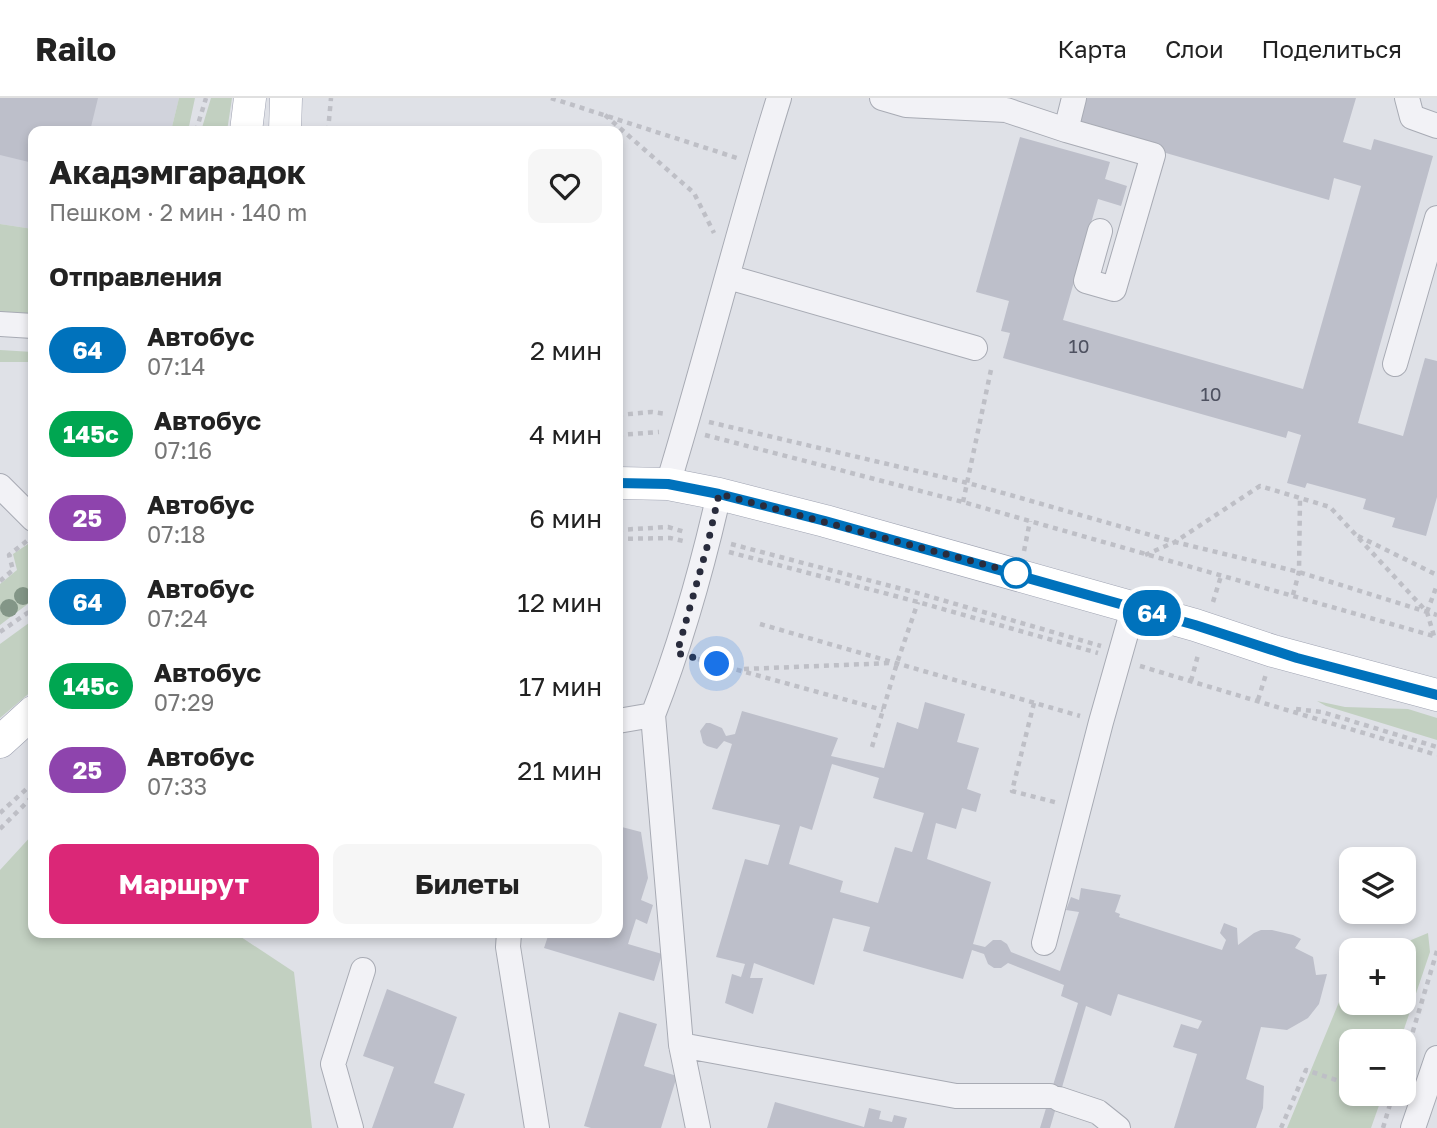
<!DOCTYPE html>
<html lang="ru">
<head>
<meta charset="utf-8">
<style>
	:root { --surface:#fff; --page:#f6f6f6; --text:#222; --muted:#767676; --line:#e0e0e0; --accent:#db2777 }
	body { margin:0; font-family:"Golos Text",sans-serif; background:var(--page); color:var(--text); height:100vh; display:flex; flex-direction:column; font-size:26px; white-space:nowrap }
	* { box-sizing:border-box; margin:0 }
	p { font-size:23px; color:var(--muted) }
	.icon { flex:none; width:38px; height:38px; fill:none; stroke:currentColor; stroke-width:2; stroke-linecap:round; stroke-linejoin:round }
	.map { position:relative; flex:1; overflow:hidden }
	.drawer { position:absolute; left:28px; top:28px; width:595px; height:812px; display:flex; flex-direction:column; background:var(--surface); border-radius:14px; box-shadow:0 4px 10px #0003 }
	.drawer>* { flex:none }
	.badge { padding:0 14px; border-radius:23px; font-size:24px; line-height:46px }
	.buttons { position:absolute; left:1339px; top:749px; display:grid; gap:14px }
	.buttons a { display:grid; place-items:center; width:77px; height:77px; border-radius:14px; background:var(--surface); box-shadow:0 4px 10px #0003; font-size:35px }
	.you { position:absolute; width:35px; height:35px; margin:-18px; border:5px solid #fff; border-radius:50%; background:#1a73e8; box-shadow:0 0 0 10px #1a73e833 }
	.map>.badge { position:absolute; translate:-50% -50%; box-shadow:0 0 0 4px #fff }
	h2 { padding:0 21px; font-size:26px; line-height:63px }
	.round { display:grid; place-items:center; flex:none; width:74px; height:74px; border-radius:14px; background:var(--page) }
	.head { display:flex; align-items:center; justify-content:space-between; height:119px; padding:0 21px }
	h1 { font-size:33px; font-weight:700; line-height:52px }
	.action { display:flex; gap:14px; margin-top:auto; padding:14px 21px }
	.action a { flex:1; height:80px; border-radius:14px; background:var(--accent); color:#fff; font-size:28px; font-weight:700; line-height:80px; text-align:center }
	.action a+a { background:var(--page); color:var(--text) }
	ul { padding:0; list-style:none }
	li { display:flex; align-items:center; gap:21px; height:84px; padding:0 21px }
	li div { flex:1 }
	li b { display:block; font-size:26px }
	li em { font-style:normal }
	li .badge { min-width:77px; font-weight:700; text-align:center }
	header { display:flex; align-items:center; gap:42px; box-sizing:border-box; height:98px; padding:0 35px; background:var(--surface); border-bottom:2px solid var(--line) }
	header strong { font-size:33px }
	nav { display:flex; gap:38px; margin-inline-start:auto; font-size:24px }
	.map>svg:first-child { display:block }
	.built { fill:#d1d3dc }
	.green { fill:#c2d0c1 }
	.building { fill:#bdbfca; fill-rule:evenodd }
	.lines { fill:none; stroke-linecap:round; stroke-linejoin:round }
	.minor-casing { stroke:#a8abb4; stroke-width:26 }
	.major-casing { stroke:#9fa3b2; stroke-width:33 }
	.path { stroke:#bebfc6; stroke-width:4.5; stroke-dasharray:5 5; stroke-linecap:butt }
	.minor { stroke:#f2f2f6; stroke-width:24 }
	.major { stroke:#fff; stroke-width:32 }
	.tree { fill:#839687 }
	.line-casing { stroke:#fff; stroke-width:16 }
	.line { stroke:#0072bc; stroke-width:10 }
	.walk { stroke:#292c3d; stroke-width:7; stroke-dasharray:0 12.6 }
	.stop-dot { fill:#fff; stroke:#0072bc; stroke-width:3.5 }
	.labels { text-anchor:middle; stroke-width:7; stroke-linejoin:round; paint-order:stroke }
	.number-label { font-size:19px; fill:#4e5160 }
</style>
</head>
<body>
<header>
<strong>Railo</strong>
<nav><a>Карта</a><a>Слои</a><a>Поделиться</a></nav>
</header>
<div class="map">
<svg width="1437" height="1030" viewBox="0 0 1437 1030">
	<rect width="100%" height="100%" fill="#dfe1e7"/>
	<path class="built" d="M0,0H179L171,33H33V131L0,126Z"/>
	<path class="green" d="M179,0H195L188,33H171Z
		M211,0H232L227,33H201Z
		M0,126L33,131V219L0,216Z
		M0,252L33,254V264H0Z
		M28,446L33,453V502L0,527V486L17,472L13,456Z
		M33,522V592L0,620V546Z
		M1317,603L1345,609L1408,611L1437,620V642L1326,608Z
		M33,736V835H235L294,874L312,1030H0V772Z
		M1428,835L1430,854L1400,943H1351V996H1383L1371,1030H1287L1351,875V905H1404V852H1387Z"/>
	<path class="building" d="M0,0H98L90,33H33V65L0,57Z
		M1080,0H1356L1343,44L1371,52L1374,41L1433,58L1358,325L1403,338L1425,260L1437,263V399L1426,438L1392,429L1395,420L1363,411L1366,401L1307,385L1305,390L1287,385L1301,337L1288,333L1286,340L1003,260L1010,235L1001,233L1009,203L976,194L1020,39L1110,64L1105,81L1127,88L1121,108L1098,101L1063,222L1303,291L1361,88L1334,80L1329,102L1072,28Z
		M925,604L965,616L957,644L979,650L967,691L981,696L976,714L962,710L956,731L936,725L927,761L991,784L973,846L985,849L993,842H1001L1007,846L1011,854L1060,873L1079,814L1066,812L1071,799L1079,802L1081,790L1121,797L1115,814L1120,816L1119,819L1222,852L1226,842L1220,835L1224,825L1237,830L1238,847L1254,835L1261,832H1272L1293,837L1301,841L1295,850L1313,859L1316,877L1327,876L1319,906L1308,920L1287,932L1261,929L1246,981L1264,988L1263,1010L1256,1030H1174L1197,956L1173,949L1181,926L1198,931L1202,923L1118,896L1111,918L1086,908L1050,1030H1040L1078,905L1061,898L1064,887L1008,865L1001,870H994L988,866L984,856L972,852L963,881L863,853L870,829L833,820L814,887L754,865L750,880H763L753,916L725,905L732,876L741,879L745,866L716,859L745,761L768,767L780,727L712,711L732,646L724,643L717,651L707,648L703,645L700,633L706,625H710L722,630L726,638L735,636L742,613L838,640L831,658L884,670L897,624L918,631ZM832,666L879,680L873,700L924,715L912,754L895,749L878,805L840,794L843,783L789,766L800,728L812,732Z
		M618,728L641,734L648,780L641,802L653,807L647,826L636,821L628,846L662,856L654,883L544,850L549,835H618Z
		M387,891L457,919L434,985L465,996L453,1030H372L394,969L363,958Z
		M619,914L657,926L644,968L677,978L661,1030H591L584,1028Z
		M775,1004L864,1029L869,1010L881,1013L879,1021L892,1024L894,1017L907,1020L904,1030H767Z"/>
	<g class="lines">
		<g class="minor-casing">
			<path id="minor" d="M882,0L906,7L1006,12L1066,32L1074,0
				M1407,0L1412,19L1437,28
				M1066,32L1153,57L1114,191L1086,183L1100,133
				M728,179L975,250
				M0,226L33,228
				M1395,266L1437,120
				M668,386C707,258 739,128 779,0
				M0,388L33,421
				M653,617L681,947L698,1030
				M618,623L653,617C681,545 702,471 719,396
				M509,835L508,849L537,1030
				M1044,845L1101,624L1133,511
				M681,947L956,998H1050
				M1059,1001L1098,1014L1118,1030
				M351,1030L333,966L363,872
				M1413,1030L1437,960"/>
		</g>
		<g class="major-casing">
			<path id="major" d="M246,33L250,0
				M285,33L286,0
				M618,385L668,386L719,396L825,423L1195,527L1273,553L1437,597
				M0,644L33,614"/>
		</g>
		<path class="path" d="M551,0L737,60
			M605,17L694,95L714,135
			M196,33L206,0
			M328,33L331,0
			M618,317L652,314L666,316
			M709,324L968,385L1175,444L1299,474L1437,517
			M618,337L659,334
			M705,337L963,404L1437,539
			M963,404L992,267
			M618,432L668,429L685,434
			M1358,438L1437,477
			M618,441L670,440L683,443
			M731,446L921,496L1101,548
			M1024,453L1030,423
			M729,454L918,504L1098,555
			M1145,457L1175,444L1260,388L1330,409L1427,514L1434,538
			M0,483L13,472L9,457L28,442
			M1293,497L1299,474L1300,400
			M1213,504L1221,478
			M1427,514L1437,487
			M760,526L1080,618
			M0,534L33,511
			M698,561L883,612
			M1140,568L1437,657
			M744,571L892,565
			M1191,583L1198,557
			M1258,602L1266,576
			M1034,605L1012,693L1058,705
			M1296,611L1322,614L1437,649
			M872,649L897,565L918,504
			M0,715L33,685
			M0,731L33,698
			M1404,963L1437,853
			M1379,996L1392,1000
			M1281,1030L1306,972L1351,987
			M1383,1030L1393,996"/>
		<use href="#minor" class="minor"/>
		<use href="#major" class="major"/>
	</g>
	<g class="tree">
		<circle cx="23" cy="498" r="9"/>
		<circle cx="9" cy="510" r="9"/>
	</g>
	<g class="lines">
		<g class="line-casing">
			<path id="line" d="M618,385L668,386L719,396L825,423L1195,527L1297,560L1437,597"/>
		</g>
		<use href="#line" class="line"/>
		<path class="walk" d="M717,566L677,555L707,449L719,396L1020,476L1016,475"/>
	</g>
	<circle class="stop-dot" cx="1016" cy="475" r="14"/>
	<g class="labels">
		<g class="number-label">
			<text x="1079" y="255">10</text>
			<text x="1211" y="303">10</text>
		</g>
	</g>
</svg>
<div class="buttons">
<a><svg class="icon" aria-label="layers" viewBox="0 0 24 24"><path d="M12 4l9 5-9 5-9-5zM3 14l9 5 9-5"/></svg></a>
<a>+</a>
<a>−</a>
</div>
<div class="you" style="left:717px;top:566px"></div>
<b class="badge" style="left:1152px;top:515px;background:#0072bc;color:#fff">64</b>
<section class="drawer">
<div class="head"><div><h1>Акадэмгарадок</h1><p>Пешком · 2 мин · 140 m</p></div><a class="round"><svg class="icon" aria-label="heart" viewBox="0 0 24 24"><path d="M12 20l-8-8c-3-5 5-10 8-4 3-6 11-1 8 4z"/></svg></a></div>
<h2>Отправления</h2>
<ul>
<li><span class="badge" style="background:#0072bc;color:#fff">64</span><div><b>Автобус</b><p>07:14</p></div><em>2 мин</em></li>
<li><span class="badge" style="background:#00a651;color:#fff">145с</span><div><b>Автобус</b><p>07:16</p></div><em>4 мин</em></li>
<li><span class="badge" style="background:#8e44ad;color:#fff">25</span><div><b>Автобус</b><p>07:18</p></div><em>6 мин</em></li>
<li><span class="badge" style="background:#0072bc;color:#fff">64</span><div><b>Автобус</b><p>07:24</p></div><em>12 мин</em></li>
<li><span class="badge" style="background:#00a651;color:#fff">145с</span><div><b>Автобус</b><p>07:29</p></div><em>17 мин</em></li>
<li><span class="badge" style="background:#8e44ad;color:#fff">25</span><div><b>Автобус</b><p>07:33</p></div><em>21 мин</em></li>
</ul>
<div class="action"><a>Маршрут</a><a>Билеты</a></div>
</section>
</div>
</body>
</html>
